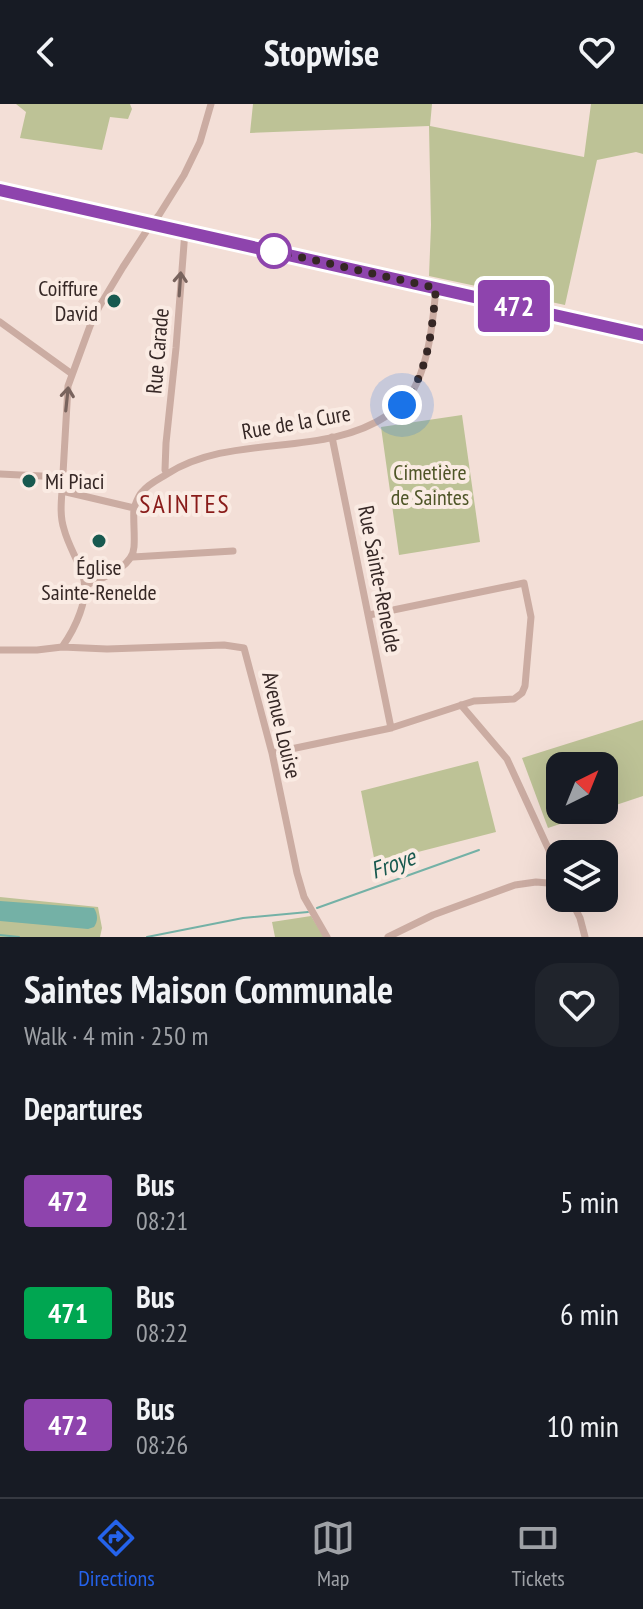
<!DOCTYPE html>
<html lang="en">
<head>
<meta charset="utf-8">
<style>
	:root { --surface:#171b24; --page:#20242c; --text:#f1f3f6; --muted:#9ea1a6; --line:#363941; --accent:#2563eb }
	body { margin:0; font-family:"PT Sans Narrow",sans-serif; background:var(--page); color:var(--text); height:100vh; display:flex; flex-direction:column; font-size:30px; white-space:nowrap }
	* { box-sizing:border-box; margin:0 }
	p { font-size:26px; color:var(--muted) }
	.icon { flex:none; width:44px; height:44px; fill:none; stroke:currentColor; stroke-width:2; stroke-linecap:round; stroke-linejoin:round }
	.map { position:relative; height:833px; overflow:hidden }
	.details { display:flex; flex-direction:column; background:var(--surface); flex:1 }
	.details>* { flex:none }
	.badge { padding:0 16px; border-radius:6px; font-size:28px; line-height:52px }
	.needle { width:52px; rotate:43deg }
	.fabs { position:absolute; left:546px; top:648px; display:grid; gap:16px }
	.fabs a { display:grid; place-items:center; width:72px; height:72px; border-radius:16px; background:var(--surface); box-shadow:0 8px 32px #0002; font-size:40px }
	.you { position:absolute; width:40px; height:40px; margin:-20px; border:6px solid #fff; border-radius:50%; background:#1a73e8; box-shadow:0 0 0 12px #1a73e833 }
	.map>.badge { position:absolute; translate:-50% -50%; box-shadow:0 0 0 4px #fff }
	h2 { padding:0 24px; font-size:30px; line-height:72px }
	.round { display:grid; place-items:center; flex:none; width:84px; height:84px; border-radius:24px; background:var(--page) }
	.summary { display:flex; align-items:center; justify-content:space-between; height:136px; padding:0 24px }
	h1 { font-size:38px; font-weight:700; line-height:60px }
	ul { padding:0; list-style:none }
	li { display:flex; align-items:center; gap:24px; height:112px; padding:0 24px }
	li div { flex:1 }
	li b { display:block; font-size:30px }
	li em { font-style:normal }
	li .badge { min-width:88px; font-weight:700; text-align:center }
	header { display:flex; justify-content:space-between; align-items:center; height:104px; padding:0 24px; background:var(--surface); font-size:36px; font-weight:700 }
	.dock { display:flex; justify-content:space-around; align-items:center; height:112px; border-top:2px solid var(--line); background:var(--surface); font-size:22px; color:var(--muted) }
	.dock a { display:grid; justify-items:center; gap:4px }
	.dock .active { color:var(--accent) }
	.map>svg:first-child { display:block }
	.green { fill:#bdc296 }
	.water { fill:#74b1a6 }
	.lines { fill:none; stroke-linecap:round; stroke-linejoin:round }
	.stream { stroke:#74b1a6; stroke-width:2 }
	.minor { stroke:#cbaca2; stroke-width:7 }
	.primary { stroke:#785955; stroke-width:10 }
	.oneway { stroke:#78635d }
	.line-casing { stroke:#fff; stroke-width:18 }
	.line { stroke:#8e44ad; stroke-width:12 }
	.walk { stroke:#352725; stroke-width:8; stroke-dasharray:0 14.4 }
	.stop-dot { fill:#fff; stroke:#8e44ad; stroke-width:4 }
	.poi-dot { fill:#18594f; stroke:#faebe3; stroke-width:3 }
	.labels { text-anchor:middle; stroke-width:8; stroke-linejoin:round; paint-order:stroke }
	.poi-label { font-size:22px; fill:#352725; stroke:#faebe3; text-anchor:end }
	.street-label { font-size:22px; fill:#352725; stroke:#faebe3 }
	.park-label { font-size:22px; fill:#4e5527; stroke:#faebe3 }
	.water-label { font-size:24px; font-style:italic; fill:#18594f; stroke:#faebe3 }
	.quarter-label { font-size:26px; letter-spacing:2px; fill:#891b19; stroke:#faebe3 }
</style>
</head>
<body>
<header><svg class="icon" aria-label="back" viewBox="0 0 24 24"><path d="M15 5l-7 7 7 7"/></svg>Stopwise<svg class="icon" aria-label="heart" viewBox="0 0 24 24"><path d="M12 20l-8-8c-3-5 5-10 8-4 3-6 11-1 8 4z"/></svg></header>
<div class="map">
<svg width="643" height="833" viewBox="0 0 643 833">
	<rect width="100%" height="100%" fill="#f3dfd7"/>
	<path class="green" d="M16,0H130L132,5L128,15L110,13L102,46L20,34L26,8Z
		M253,0H432L430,22L584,53L591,0H643V50L636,48L597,56L565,201L429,172L431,121L429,22L250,29Z
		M462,311L480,438L399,451L381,323Z
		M643,616V692L604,705V662H560V706H602L548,724L522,654Z
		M478,657L496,728L375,759L361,687Z
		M0,793L98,803L102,824L100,833H0Z
		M311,812L324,833H275L272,818Z"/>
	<path class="water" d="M0,797L94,804C98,811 98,817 94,823L88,825L0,817Z"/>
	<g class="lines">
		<path class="stream" d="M317,804L479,746
			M0,831L19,833
			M147,833L243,814L308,808"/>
		<path class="minor" d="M0,218L72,270
			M332,333L391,624
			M0,370L62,373
			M167,370L165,366L166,339L176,244L185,127
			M62,387L68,282L90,222L99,203L123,163L151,120L159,111L184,71L200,38L211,0
			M134,404C136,399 138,392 142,388C148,380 159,375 167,370C233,328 323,355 388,311C393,307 399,304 403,300C428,274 433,218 436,184
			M133,453L233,447
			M62,543C75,525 90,494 83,472C78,456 68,441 64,425C60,413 61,400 62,387L134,404C133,417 135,430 134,443C133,464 101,474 85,482
			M0,546H37L62,543L107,545L224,541L244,544L272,649L297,769L304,793L327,833
			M461,601L507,655L560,770
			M272,649L391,624L474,597L514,595L522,589L525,582L531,513L524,479L369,511
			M570,794L580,814L585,833
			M388,833L433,811L515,781L536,778L560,780"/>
		<path class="primary" d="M0,86L643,231"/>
	</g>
	<defs><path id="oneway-shaft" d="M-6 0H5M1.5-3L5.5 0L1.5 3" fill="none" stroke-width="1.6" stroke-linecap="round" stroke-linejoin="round" transform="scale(2)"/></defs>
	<g class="oneway">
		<use href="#oneway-shaft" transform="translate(180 180) rotate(-86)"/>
		<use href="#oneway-shaft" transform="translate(67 295) rotate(-84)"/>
	</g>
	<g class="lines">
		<g class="line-casing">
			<path id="line" d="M0,86L643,231"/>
		</g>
		<use href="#line" class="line"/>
		<path class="walk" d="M274,147L436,184C432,224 429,269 402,301"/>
	</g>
	<circle class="stop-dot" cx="274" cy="147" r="16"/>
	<g class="poi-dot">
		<circle cx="114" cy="197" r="8"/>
		<circle cx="29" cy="377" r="8"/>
		<circle cx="99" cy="437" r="8"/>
	</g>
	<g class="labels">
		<g class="poi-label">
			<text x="98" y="192">Coiffure<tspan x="98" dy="25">David</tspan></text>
			<text x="45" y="385" text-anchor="start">Mi Piaci</text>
			<text x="99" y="471" text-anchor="middle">Église<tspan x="99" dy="25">Sainte-Renelde</tspan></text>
		</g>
		<g class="street-label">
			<text transform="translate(157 247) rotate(-85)" y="8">Rue Carade</text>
			<text transform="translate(296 318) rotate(-10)" y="8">Rue de la Cure</text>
			<text transform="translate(380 475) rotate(79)" y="8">Rue Sainte-Renelde</text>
			<text transform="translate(282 621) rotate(77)" y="8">Avenue Louise</text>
		</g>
		<g class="park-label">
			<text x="430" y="376">Cimetière<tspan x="430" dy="25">de Saintes</tspan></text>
		</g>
		<g class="water-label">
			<text transform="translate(393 760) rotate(-20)" y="8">Froye</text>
		</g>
		<g class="quarter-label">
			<text x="185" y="409">SAINTES</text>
		</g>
	</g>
</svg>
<div class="fabs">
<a><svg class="needle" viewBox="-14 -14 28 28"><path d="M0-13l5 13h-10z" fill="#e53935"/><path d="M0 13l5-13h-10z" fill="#9ea1a6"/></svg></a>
<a><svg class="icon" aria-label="layers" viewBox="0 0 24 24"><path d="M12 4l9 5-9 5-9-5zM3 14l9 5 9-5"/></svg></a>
</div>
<div class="you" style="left:402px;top:301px"></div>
<b class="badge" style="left:514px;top:202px;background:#8e44ad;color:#fff">472</b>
</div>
<section class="details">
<div class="summary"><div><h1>Saintes Maison Communale</h1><p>Walk · 4 min · 250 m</p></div><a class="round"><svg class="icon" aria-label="heart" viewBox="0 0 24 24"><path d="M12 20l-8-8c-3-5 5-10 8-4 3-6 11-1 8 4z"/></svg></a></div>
<h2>Departures</h2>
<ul>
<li><span class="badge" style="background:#8e44ad;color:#fff">472</span><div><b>Bus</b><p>08:21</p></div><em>5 min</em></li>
<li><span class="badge" style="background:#00a651;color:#fff">471</span><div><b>Bus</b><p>08:22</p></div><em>6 min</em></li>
<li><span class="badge" style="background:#8e44ad;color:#fff">472</span><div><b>Bus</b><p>08:26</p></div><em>10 min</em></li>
</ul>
</section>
<nav class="dock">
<a class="active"><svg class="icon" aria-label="directions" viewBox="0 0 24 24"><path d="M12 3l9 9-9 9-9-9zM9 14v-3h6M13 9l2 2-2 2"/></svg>Directions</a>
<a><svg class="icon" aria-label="map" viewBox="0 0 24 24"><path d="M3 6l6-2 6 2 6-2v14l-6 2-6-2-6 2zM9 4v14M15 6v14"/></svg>Map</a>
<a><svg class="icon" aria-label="tickets" viewBox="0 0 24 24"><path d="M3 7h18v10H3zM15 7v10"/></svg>Tickets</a>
</nav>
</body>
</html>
